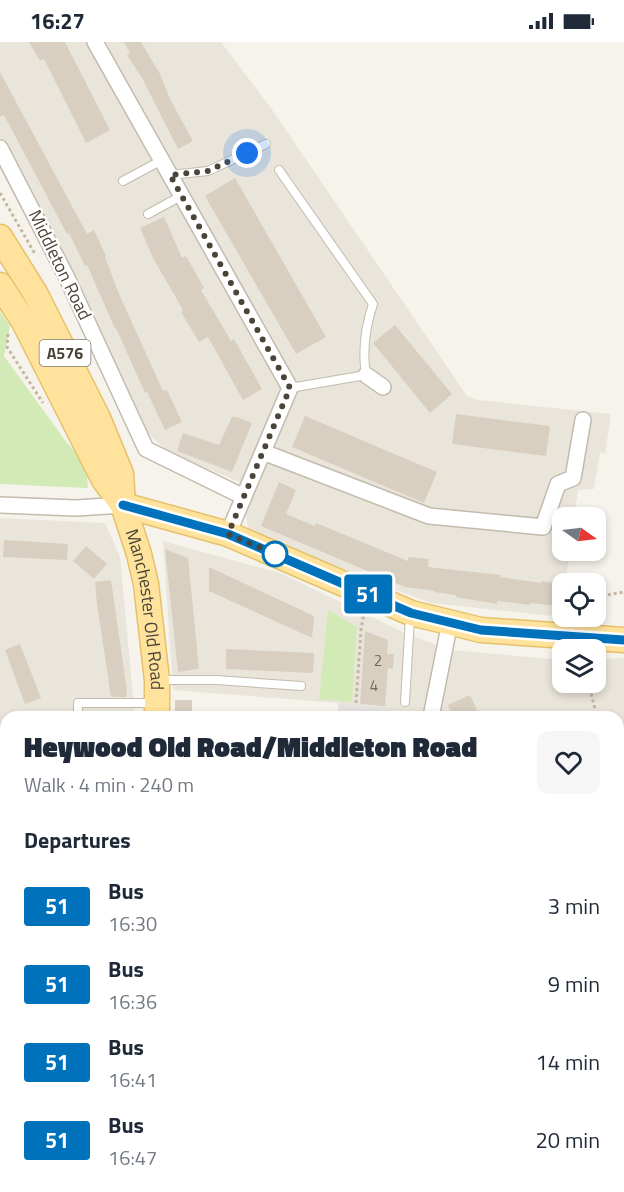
<!DOCTYPE html>
<html lang="en">
<head>
<meta charset="utf-8">
<style>
	:root { --surface:#fff; --page:#f6f6f7; --text:#1f2937; --muted:#747a83 }
	body { margin:0; font-family:"Titillium Web",sans-serif; background:var(--page); color:var(--text); height:100vh; display:flex; flex-direction:column; font-size:22px; white-space:nowrap }
	* { box-sizing:border-box; margin:0 }
	p { font-size:20px; color:var(--muted) }
	.icon { flex:none; width:33px; height:33px; fill:none; stroke:currentColor; stroke-width:2; stroke-linecap:round; stroke-linejoin:round }
	.map { position:relative; flex:1; overflow:hidden }
	.sheet { position:absolute; left:0px; top:669px; width:624px; height:482px; display:flex; flex-direction:column; background:var(--surface); border-radius:18px 18px 0 0; box-shadow:0 3px 9px #0003 }
	.sheet>* { flex:none }
	.badge { padding:0 12px; border-radius:4px; font-size:21px; line-height:39px }
	.needle { width:39px; rotate:104deg }
	.controls { position:absolute; left:552px; top:465px; display:grid; gap:12px }
	.controls a { display:grid; place-items:center; width:54px; height:54px; border-radius:12px; background:var(--surface); box-shadow:0 3px 9px #0003; font-size:30px }
	.you { position:absolute; width:30px; height:30px; margin:-15px; border:4px solid #fff; border-radius:50%; background:#1a73e8; box-shadow:0 0 0 9px #1a73e833 }
	.map>.badge { position:absolute; translate:-50% -50%; box-shadow:0 0 0 3px #fff }
	h2 { padding:0 24px; font-size:22px; line-height:54px }
	.round { display:grid; place-items:center; flex:none; width:63px; height:63px; border-radius:12px; background:var(--page) }
	.headline { display:flex; align-items:center; justify-content:space-between; height:102px; padding:0 24px }
	h1 { font-size:28px; font-weight:800; line-height:45px }
	ul { padding:0; list-style:none }
	li { display:flex; align-items:center; gap:18px; height:78px; padding:0 24px }
	li div { flex:1 }
	li b { display:block; font-size:22px }
	li em { font-style:normal }
	li .badge { min-width:66px; font-weight:700; text-align:center }
	.status { display:flex; justify-content:space-between; align-items:center; height:42px; padding:0 30px; background:var(--surface); direction:ltr }
	.status svg { height:16px; fill:currentColor }
	.map>svg:first-child { display:block }
	.residential { fill:#eae5da }
	.green { fill:#d2eab5 }
	.parking { fill:#e5e3e0 }
	.building { fill:#d8cfc1 }
	.lines { fill:none; stroke-linecap:round; stroke-linejoin:round }
	.service-casing { stroke:#c2bbae; stroke-width:10 }
	.minor-casing { stroke:#c2bbae; stroke-width:18 }
	.primary-casing { stroke:#e6c16a; stroke-width:27 }
	.path { stroke:#c4b79f; stroke-width:3; stroke-dasharray:3 3; stroke-linecap:butt }
	.service { stroke:#fff; stroke-width:8 }
	.minor { stroke:#fff; stroke-width:15 }
	.primary { stroke:#ffe39c; stroke-width:24 }
	.line-casing { stroke:#fff; stroke-width:14 }
	.line { stroke:#0072bc; stroke-width:9 }
	.walk { stroke:#4b4439; stroke-width:6; stroke-dasharray:0 10.8 }
	.stop-dot { fill:#fff; stroke:#0072bc; stroke-width:3 }
	.labels { text-anchor:middle; stroke-width:4.5; stroke-linejoin:round; paint-order:stroke }
	.number-label { font-size:15px; fill:#6e675b }
	.shield { fill:#fff; stroke:#817c74; stroke-width:1.5 }
	.shield-label { font-size:16px; font-weight:bold; fill:#4b4439 }
	.street-label { font-size:18px; fill:#4b4439; stroke:#fff }
</style>
</head>
<body>
<div class="status"><b>16:27</b><svg viewBox="0 0 49 12"><path d="M0 12V9h3v3zM5 12V6h3v6zM10 12V3h3v9zM15 12V0h3v12zM26 1h20v11H26zM47 4h2v5h-2z"/></svg></div>
<div class="map">
<svg width="624" height="1150" viewBox="0 0 624 1150">
	<rect width="100%" height="100%" fill="#f6f3ec"/>
	<path class="residential" d="M0,0H221L271,66L467,354L478,358L611,372L605,412L600,410L594,447L578,448L574,475L562,476V508L570,509L565,541L562,542L561,575L431,561L364,536L248,487L245,468L256,447L168,410L148,391L0,95Z
		M0,476L105,481L120,515L135,675H6V1144H153L154,1150H0Z
		M163,499L280,531L405,591L450,608L562,618V640H596V617L624,616V790L618,797V675H339L338,661L173,648Z
		M520,1144V1150H192V1145Z"/>
	<path class="green" d="M0,270L10,284L4,314L67,401L86,421L88,446L0,442Z
		M328,568L357,585L352,660L319,657Z"/>
	<path class="parking" d="M338,661L378,666L379,672L371,671V675H338Z"/>
	<path class="building" d="M29,0H65L110,88L86,101L44,17L40,19Z
		M124,0H141L160,32L170,57L193,99L178,107L142,36L127,13L130,11Z
		M0,30L87,192L94,188L106,214L105,215L119,252L163,349L167,348L182,380L165,388L147,350L145,351L116,286L115,287L87,223L85,224L69,191L67,192L4,73L0,75Z
		M235,136L326,295L296,312L205,154Z
		M164,175L182,216L186,214L204,246L201,248L231,299L234,297L262,347L243,358L208,295L199,300L181,270L183,268L153,216L140,186Z
		M395,283L452,352L430,371L373,301Z
		M456,372L550,384L546,414L452,402Z
		M305,374L437,430L424,461L292,405Z
		M232,375H237L252,381L232,430L177,409L183,391L219,403Z
		M279,440L296,448L286,472L315,484L316,481L408,519V515L429,517L428,525L501,533L500,535L542,541V539L561,542L558,564L530,561V563L497,559V562L456,555V553L434,550L435,549L405,545L261,484Z
		M4,498L68,502L67,518L3,515Z
		M86,504L107,522L94,537L73,519Z
		M165,507L188,516L199,627L178,630Z
		M209,525L314,574L312,596L209,549Z
		M111,538L127,649L126,655H111L97,562L95,540Z
		M365,589L388,598L387,612H394L393,627L388,626L385,664L360,662Z
		M20,602L41,656L25,662L5,608Z
		M226,607L314,611L313,631L226,627Z
		M470,653L477,668L461,675H453L448,663Z
		M175,658H192V675H175Z"/>
	<g class="lines">
		<g class="service-casing">
			<path id="service" d="M279,128L373,262C365,286 362,308 366,333L290,346
				M170,133L208,129L266,102
				M123,139L162,118
				M148,172L181,154
				M161,638H216L301,644
				M405,660L410,575
				M78,675V661H155"/>
		</g>
		<g class="minor-casing">
			<path id="minor" d="M95,0L290,346L228,492
				M0,106L67,236L146,407L244,455
				M366,333L383,345
				M263,410L429,474L543,485L558,442L573,436L583,378
				M0,463L76,466L123,463
				M431,675L450,580
				M0,822H6
				M0,964L6,963
				M0,1131L6,1129
				M55,1144L56,1150
				M203,1144L204,1150"/>
		</g>
		<g class="primary-casing">
			<g id="primary">
				<path id="s1" d="M0,195L35,251L98,376L121,432L123,463L139,512L146,542L157,638V675"/>
				<path d="M0,243L24,280L104,438L123,463"/>
				<path d="M123,463L228,492L411,571L481,588L624,598"/>
				<path d="M167,1144L168,1150"/>
			</g>
		</g>
		<path class="path" d="M0,151L35,212
			M8,292L7,305L43,361
			M596,555L624,550
			M588,640L597,675
			M356,661L361,588L364,570
			M618,718L624,719"/>
		<use href="#service" class="service"/>
		<use href="#minor" class="minor"/>
		<use href="#primary" class="primary"/>
	</g>
	<g class="lines">
		<g class="line-casing">
			<path id="line" d="M123,463L228,492L411,571L481,588L624,598"/>
		</g>
		<use href="#line" class="line"/>
		<path class="walk" d="M247,111L208,129L170,133L290,346L228,492L275,512"/>
	</g>
	<circle class="stop-dot" cx="275" cy="512" r="12"/>
	<g class="labels">
		<g class="number-label">
			<text x="378" y="624">2</text>
			<text x="374" y="649">4</text>
		</g>
		<rect class="shield" x="39.5" y="298" width="51" height="26" rx="4.5"/>
		<g class="shield-label">
			<text x="65" y="317">A576</text>
		</g>
		<g class="street-label">
			<text transform="translate(60 223) rotate(64)" y="6">Middleton Road</text>
			<text dy="6" stroke="none"><textPath href="#s1" startOffset="405">Manchester Old Road</textPath></text>
		</g>
	</g>
</svg>
<div class="controls">
<a><svg class="needle" viewBox="-14 -14 28 28"><path d="M0-13l5 13h-10z" fill="#e53935"/><path d="M0 13l5-13h-10z" fill="#747a83"/></svg></a>
<a><svg class="icon" aria-label="locate" viewBox="0 0 24 24"><circle cx="12" cy="12" r="6"/><path d="M12 2v4M12 18v4M2 12h4M18 12h4"/></svg></a>
<a><svg class="icon" aria-label="layers" viewBox="0 0 24 24"><path d="M12 4l9 5-9 5-9-5zM3 14l9 5 9-5"/></svg></a>
</div>
<div class="you" style="left:247px;top:111px"></div>
<b class="badge" style="left:368px;top:552px;background:#0072bc;color:#fff">51</b>
<section class="sheet">
<div class="headline"><div><h1>Heywood Old Road/Middleton Road</h1><p>Walk · 4 min · 240 m</p></div><a class="round"><svg class="icon" aria-label="heart" viewBox="0 0 24 24"><path d="M12 20l-8-8c-3-5 5-10 8-4 3-6 11-1 8 4z"/></svg></a></div>
<h2>Departures</h2>
<ul>
<li><span class="badge" style="background:#0072bc;color:#fff">51</span><div><b>Bus</b><p>16:30</p></div><em>3 min</em></li>
<li><span class="badge" style="background:#0072bc;color:#fff">51</span><div><b>Bus</b><p>16:36</p></div><em>9 min</em></li>
<li><span class="badge" style="background:#0072bc;color:#fff">51</span><div><b>Bus</b><p>16:41</p></div><em>14 min</em></li>
<li><span class="badge" style="background:#0072bc;color:#fff">51</span><div><b>Bus</b><p>16:47</p></div><em>20 min</em></li>
</ul>
</section>
</div>
</body>
</html>
